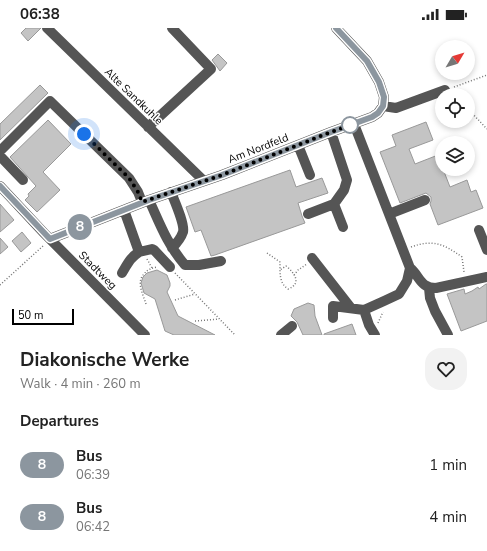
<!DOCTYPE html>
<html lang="en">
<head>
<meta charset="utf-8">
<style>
	:root { --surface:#fff; --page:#f2f2f2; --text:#222; --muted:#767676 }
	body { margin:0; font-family:"Nunito Sans",sans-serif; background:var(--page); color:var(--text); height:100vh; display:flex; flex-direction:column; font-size:15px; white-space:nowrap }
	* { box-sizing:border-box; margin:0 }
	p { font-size:13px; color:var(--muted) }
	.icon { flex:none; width:22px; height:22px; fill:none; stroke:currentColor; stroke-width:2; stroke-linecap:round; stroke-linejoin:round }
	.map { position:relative; height:307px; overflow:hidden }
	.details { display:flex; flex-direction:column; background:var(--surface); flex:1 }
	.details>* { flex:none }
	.badge { padding:0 8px; border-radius:13px; font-size:14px; line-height:26px }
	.needle { width:26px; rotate:52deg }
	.buttons { position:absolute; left:435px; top:12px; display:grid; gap:8px }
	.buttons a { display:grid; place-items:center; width:40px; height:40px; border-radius:50%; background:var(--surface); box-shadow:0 2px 6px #0003; font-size:20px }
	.scale { position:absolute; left:12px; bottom:10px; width:62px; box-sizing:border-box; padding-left:4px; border:2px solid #000; border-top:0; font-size:11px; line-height:14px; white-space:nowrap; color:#000; -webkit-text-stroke:3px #fff; paint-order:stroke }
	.you { position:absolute; width:20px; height:20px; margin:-10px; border:3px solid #fff; border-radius:50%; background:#1a73e8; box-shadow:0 0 0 6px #1a73e833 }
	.map>.badge { position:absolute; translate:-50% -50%; box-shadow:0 0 0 2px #fff }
	h2 { padding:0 20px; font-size:15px; line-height:36px }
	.round { display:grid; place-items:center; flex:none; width:42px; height:42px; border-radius:16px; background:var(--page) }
	.overview { display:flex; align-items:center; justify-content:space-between; height:68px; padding:0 20px }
	h1 { font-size:19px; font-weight:700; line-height:30px }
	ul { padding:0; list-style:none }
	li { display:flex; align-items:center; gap:12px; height:52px; padding:0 20px }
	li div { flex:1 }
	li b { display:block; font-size:15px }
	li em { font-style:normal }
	li .badge { min-width:44px; font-weight:700; text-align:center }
	.status { display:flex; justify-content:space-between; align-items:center; height:28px; padding:0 20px; background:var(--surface); direction:ltr }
	.status svg { height:11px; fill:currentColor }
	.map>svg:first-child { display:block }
	.building { fill:#c4c4c4; stroke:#999 }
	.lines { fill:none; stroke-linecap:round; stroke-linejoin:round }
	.path { stroke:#777; stroke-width:1.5; stroke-dasharray:1 2; stroke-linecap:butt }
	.minor { stroke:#555; stroke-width:10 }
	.line-casing { stroke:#fff; stroke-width:9 }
	.line { stroke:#8c969f; stroke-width:6 }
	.walk { stroke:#000; stroke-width:4; stroke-dasharray:0 7.2 }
	.stop-dot { fill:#fff; stroke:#8c969f; stroke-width:2 }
	.labels { text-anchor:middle; stroke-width:3; stroke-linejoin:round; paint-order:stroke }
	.street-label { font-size:11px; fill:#000; stroke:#fff }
</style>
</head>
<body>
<div class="status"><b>06:38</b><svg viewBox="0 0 49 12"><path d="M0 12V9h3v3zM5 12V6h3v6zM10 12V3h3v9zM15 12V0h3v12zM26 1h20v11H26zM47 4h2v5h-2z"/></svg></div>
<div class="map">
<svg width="487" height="307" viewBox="0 0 487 307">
	<rect width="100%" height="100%" fill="#fff"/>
	<path class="building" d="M26,0H41L28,13L21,5Z
		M218,26L227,35L220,43L212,32Z
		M40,57L48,65L0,112V96Z
		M48,92L71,116L43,144L60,162L37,184L25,172L29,168L28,166L36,158L10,129Z
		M426,94L433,112L409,121L415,136L438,127L442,139V141H443L450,159L467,152L471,164L476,162L483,180L438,197L430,176L431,173V169L426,165L400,175L380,124L396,118L392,107Z
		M290,142L296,159L322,150L328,165L298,175L302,188L305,195L215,227L211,228L201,202L195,204L186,179Z
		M0,176L14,192L0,204Z
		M22,204L31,215L21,224L12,213Z
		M0,210L8,219L0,226Z
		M157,242L167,247L170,255V258L167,264L178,288L215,307H174L165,303L155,271L144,265L141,255L143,249L147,245Z
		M486,256H487V293L461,303L447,266L464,261L465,266L472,263L478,259L479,261Z
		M308,275L314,277L315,288L322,307H303L297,294L291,288L294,281Z
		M352,296L356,307H324V306Z"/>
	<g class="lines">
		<path class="path" d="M454,59L487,47
			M468,81L487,101
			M411,219C433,211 444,216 462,229L464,244
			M267,225L280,234C280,245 279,255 288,261C302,256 295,245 286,238L280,242
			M147,231L152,240
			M175,245L235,307
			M294,247L298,242L307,236
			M0,257L43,218
			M175,272L195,266
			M146,276C143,266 136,254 144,246C148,241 152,240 158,239
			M195,293L219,291
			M378,295L383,284"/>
		<path class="minor" d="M47,0L204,153
			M383,78L396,80L445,62
			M148,99L211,41L172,0
			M331,104L347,152L344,162L334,176
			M298,117L310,147
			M0,123L50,73L129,150L138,164L142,174
			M0,128L23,152
			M0,158L44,205L145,307
			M171,164C174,172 185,196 183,204C181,210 177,215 172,220
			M149,172C160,196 167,216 185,237H199L221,233
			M124,182L139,224L152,221L154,222L170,239
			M308,186L334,176L343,199
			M389,186L425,172
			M479,202L487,222
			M50,211L149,172L222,147L331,104L372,89L378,85L383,78L384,69L379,54L367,33L336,0
			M312,230L351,280
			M410,240C420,248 420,260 436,260L487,249
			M122,245C128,235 130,230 139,224
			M429,260L430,270L435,283L448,307
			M364,282L369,297L375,307
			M333,290V278L364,282L384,273L399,266L407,253L410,240L354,96
			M281,307L292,298"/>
	</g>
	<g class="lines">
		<g class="line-casing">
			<path id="line" d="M0,158L50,211L149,172L222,147L331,104L372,89L378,85L383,78L384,69L379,54L367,33L336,0"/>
		</g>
		<use href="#line" class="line"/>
		<path class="walk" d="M84,106L129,150L138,164L142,174L222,147L331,104L354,96L350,97"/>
	</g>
	<circle class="stop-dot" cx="350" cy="97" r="8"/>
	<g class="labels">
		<g class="street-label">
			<text transform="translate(134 68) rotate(44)" y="4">Alte Sandkuhle</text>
			<text transform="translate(258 120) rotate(-21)" y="4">Am Nordfeld</text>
			<text transform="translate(98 242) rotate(45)" y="4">Stadtweg</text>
		</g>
	</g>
</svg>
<div class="buttons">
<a><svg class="needle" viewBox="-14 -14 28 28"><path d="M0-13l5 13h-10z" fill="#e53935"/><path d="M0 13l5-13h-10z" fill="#767676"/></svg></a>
<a><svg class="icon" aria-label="locate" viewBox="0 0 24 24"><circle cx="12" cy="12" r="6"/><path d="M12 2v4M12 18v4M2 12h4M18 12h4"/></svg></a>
<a><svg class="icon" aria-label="layers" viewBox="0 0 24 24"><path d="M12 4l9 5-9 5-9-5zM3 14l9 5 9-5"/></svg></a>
</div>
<div class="scale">50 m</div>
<div class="you" style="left:84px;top:106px"></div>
<b class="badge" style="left:80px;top:199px;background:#8c969f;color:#fff">8</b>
</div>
<section class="details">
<div class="overview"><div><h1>Diakonische Werke</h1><p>Walk · 4 min · 260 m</p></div><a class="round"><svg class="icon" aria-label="heart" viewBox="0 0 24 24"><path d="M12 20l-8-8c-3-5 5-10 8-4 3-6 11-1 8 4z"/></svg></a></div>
<h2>Departures</h2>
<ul>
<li><span class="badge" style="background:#8c969f;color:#fff">8</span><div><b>Bus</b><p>06:39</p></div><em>1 min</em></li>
<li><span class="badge" style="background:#8c969f;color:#fff">8</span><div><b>Bus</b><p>06:42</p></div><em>4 min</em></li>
</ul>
</section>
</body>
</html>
